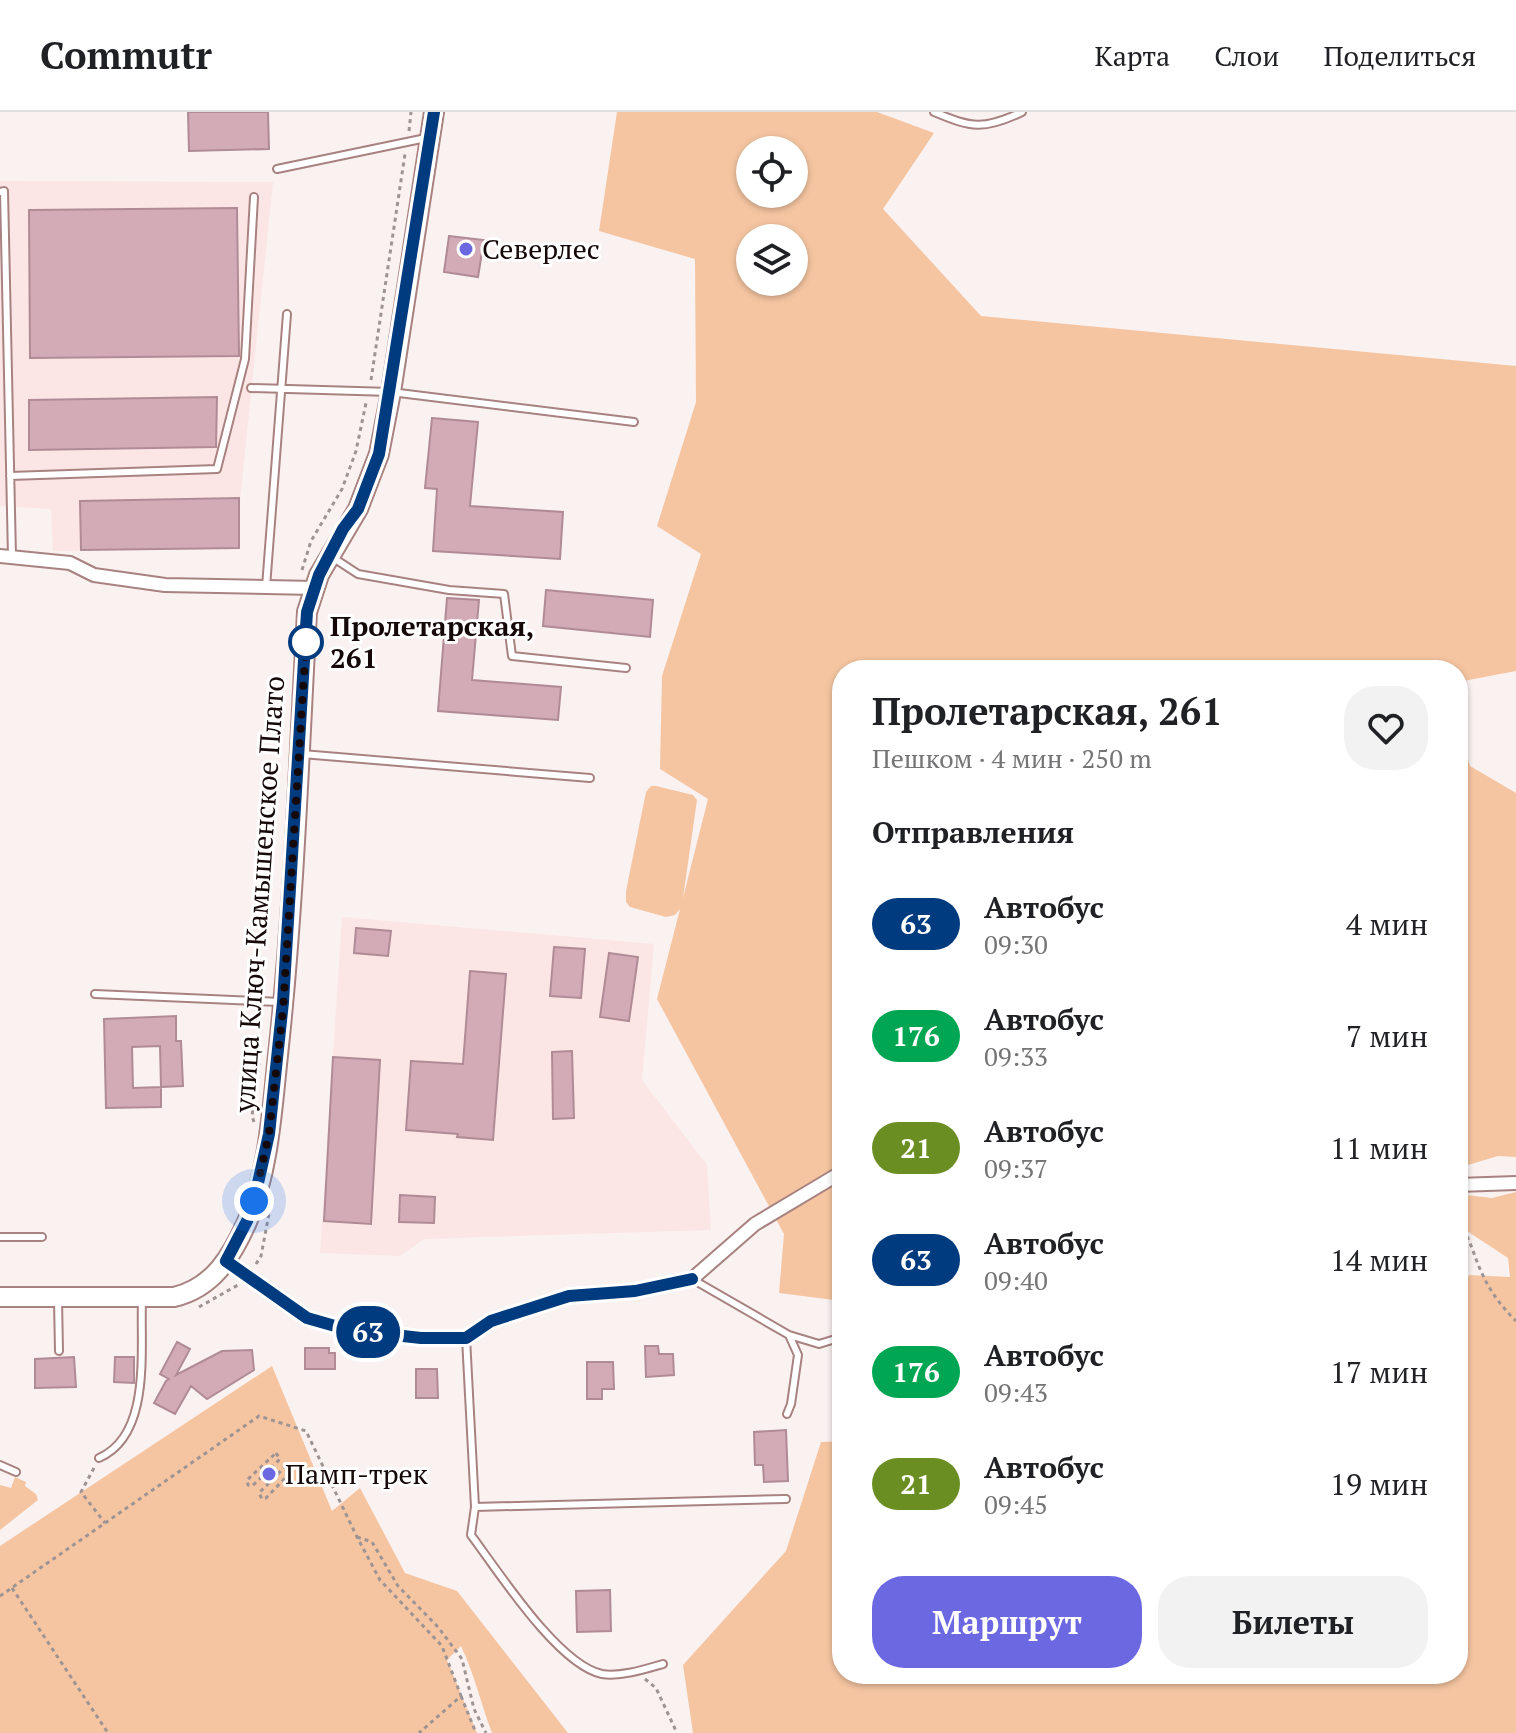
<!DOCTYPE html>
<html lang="ru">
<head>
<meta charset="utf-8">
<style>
	:root { --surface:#fff; --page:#f2f2f2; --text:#202124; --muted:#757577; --line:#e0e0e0; --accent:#6c68e2 }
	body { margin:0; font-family:"PT Serif",serif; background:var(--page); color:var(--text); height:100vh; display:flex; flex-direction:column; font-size:30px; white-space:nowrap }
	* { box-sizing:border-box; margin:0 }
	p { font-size:26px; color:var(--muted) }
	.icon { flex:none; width:44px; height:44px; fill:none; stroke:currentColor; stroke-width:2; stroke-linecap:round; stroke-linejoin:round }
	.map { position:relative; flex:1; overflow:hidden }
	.panel { position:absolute; left:832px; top:548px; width:636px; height:1024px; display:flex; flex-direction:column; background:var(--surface); border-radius:32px; box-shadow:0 2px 6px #0004 }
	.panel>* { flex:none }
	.badge { padding:0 16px; border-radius:26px; font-size:28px; line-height:52px }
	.fabs { position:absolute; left:736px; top:24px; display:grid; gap:16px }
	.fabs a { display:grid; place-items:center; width:72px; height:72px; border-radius:50%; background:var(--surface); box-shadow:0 2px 6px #0004; font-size:40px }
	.you { position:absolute; width:40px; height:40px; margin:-20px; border:6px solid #fff; border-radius:50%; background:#1a73e8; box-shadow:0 0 0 12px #1a73e833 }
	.map>.badge { position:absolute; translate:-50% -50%; box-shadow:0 0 0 4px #fff }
	h2 { padding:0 40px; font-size:30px; line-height:72px }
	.round { display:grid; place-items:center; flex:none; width:84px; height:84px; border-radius:32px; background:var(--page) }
	.head { display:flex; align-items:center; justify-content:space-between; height:136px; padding:0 40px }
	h1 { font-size:38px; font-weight:600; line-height:60px }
	.action { display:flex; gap:16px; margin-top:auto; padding:16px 40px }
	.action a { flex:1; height:92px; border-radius:32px; background:var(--accent); color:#fff; font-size:32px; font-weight:600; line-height:92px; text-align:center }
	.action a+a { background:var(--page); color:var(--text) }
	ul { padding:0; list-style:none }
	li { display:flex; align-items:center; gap:24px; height:112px; padding:0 40px }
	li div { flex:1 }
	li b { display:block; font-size:30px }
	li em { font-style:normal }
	li .badge { min-width:88px; font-weight:700; text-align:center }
	header { display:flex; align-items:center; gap:48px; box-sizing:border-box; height:112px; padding:0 40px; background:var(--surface); border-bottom:2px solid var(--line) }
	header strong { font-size:38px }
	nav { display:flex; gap:44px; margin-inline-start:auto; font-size:28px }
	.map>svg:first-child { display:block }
	.built { fill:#fbe6e5 }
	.green { fill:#f5c5a1; fill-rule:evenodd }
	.building { fill:#d2abb6; stroke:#b08b95; stroke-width:2; fill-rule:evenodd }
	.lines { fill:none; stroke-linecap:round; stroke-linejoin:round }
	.lane-casing { stroke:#a88281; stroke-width:10 }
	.street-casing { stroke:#a88281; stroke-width:16 }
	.secondary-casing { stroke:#a88281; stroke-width:22 }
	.path { stroke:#9f9494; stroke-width:3; stroke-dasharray:4 4; stroke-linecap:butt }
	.lane { stroke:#fff; stroke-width:6 }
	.street { stroke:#fff; stroke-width:12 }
	.secondary { stroke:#fff; stroke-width:18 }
	.line-casing { stroke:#fff; stroke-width:18 }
	.line { stroke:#003b80; stroke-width:12 }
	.walk { stroke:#150808; stroke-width:8; stroke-dasharray:0 14.4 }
	.poi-dot { fill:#6c68e2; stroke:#fff; stroke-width:3 }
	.stop-dot { fill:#fff; stroke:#003b80; stroke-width:4 }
	.labels { text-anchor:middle; stroke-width:6; stroke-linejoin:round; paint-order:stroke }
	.poi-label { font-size:28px; fill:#150808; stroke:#fff; text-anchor:start }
	.stop-label { font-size:28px; font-weight:bold; fill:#150808; stroke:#fff; text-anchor:start }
	.street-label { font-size:28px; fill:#150808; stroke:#fff }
</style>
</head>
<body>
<header>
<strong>Commutr</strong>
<nav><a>Карта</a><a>Слои</a><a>Поделиться</a></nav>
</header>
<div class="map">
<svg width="1516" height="1621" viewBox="0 0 1516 1621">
	<rect width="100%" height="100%" fill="#faf1f1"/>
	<path class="built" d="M0,69L273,70L240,388L239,437L53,439L51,397L0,394Z
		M342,805L654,832L642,968L707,1053L711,1118L424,1127L400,1144L320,1141Z"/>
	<path class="green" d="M617,0H877L934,21L883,97L981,204L1516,254V559L1458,570V558H1444L1439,549L1427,552L1428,558H842V1189L779,1181L784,1122L657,887L680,797L675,803L666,805L630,795L626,790V779L646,680L651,674H656L693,683L697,688L683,786L708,687L660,657L662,564L701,442L657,414L696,290L695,147L599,119ZM750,38H794V82H750ZM750,126H794V170H750Z
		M1458,618L1470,654L1516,681V1045L1498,1044L1458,1056Z
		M1516,1080V1621H693L683,1553L786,1439L821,1330L842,1329V1562H1458V1169L1464,1174L1469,1163L1510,1165L1508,1146L1458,1113V1082L1492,1086Z
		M272,1254L332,1399L360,1376L405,1461L457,1479L568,1621H492C481,1592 474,1561 461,1534L447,1548L477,1621H0V1434Z
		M15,1365L26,1370L25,1374L36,1382L38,1388L0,1418V1373L11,1376Z"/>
	<path class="building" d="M188,0H268L269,37L189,39Z
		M237,96L239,244L30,246L29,98Z
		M449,124L484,128L478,165L444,160Z
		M217,285L216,335L29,338V288Z
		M432,306L478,310L470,394L563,400L560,447L433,439L437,377L425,376Z
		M239,386V436L81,438L80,389Z
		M546,478L653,488L650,525L543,514Z
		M447,486L479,488L472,568L561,575L558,608L438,599Z
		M356,816L391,819L388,844L354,841Z
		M554,835L585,837L581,886L550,884Z
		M609,841L638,845L629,909L600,905Z
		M470,859L506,862L493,1028L457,1025L458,1022L406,1018L411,949L463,952Z
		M176,904V929H181L183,974L161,975V995L106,996L104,907ZM160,934L161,975L133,976L132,935Z
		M572,939L574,1006L553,1007L552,940Z
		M333,945L380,948L371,1112L324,1109Z
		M400,1083L435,1085L434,1111L399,1110Z
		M177,1230L190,1237L176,1263L222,1239L252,1238L254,1258L207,1287L191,1274L175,1302L154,1291L166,1269L169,1267L160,1262Z
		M645,1234H658L659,1242H673L674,1263L646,1265Z
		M305,1236H329V1241H335V1257H305Z
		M74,1245L76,1275L35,1276V1247Z
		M115,1245H134V1271L114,1270Z
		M587,1250H613L614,1277H602V1287H587Z
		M416,1257H437L438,1286H416Z
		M786,1318L788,1369L764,1370L763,1353H755L754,1320Z
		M610,1478L611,1519L577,1520L576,1479Z"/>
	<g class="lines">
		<g class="lane-casing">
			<path id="lane" d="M934,0C972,16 984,18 1022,0
				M277,57L426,26
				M0,80L4,79L12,445
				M251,276L391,280L634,310
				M10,364L217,357L245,247L254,85
				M332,445L358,462L449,478L504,482L512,544L626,556
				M266,475L287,202
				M302,642L590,666
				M95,882L280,890
				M0,1125H42
				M692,1167L789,1223L798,1243L791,1292L787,1302
				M58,1188L59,1239
				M789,1223L819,1232L842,1225
				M466,1226L475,1395L786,1387
				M99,1346C152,1323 140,1237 142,1189
				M0,1353L16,1360
				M475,1395L471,1423C498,1459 558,1553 602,1562C621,1565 646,1557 663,1552"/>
		</g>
		<g class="street-casing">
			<path id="street" d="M0,444L70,451L94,463L165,473L315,476
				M1458,1073L1516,1071
				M226,1149L307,1206L349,1218L421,1226H466L491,1209L569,1184L635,1179L692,1167L755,1112L842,1060"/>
		</g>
		<g class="secondary-casing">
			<path id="secondary" d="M0,1185H174C213,1176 232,1144 247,1110C269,1058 272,999 278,943C294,796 299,647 307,500L319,463L358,397L379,342L391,280L434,0"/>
		</g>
		<path class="path" d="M409,19L411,0
			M371,268L405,42
			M302,458L311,429L342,377L356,339L366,291
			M254,1010L252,1004L259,951
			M1458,1111C1470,1125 1473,1141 1480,1157C1489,1178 1500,1193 1516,1209
			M256,1152L261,1144L269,1102
			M199,1195L238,1173
			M276,1341L280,1347L271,1356L272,1362H278L286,1353L291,1355L292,1359L266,1386L262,1387L259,1381L269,1371L268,1366L263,1364L252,1374L248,1373L247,1368Z
			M94,1356L81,1380L105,1411
			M357,1425L372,1430L398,1474L438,1515L462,1547L474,1597L486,1621
			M12,1476L108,1621
			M0,1484L259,1304L306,1319L357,1425L380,1468L442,1534L461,1584L419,1621
			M645,1567L656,1576L677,1621
			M461,1584L476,1621"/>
		<use href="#lane" class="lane"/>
		<use href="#street" class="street"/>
		<use href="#secondary" class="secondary"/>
	</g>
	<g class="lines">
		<g class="line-casing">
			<path id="line" d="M434,0L379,342L358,397L343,417L319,463L307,500L283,890L269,1022L254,1089L247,1109L226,1149L307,1206L349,1218L421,1226H466L491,1209L569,1184L635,1179L692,1167"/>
		</g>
		<use href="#line" class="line"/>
		<path class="walk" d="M254,1089L269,1022L283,898L306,530"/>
	</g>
	<g class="poi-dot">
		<circle cx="466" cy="137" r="8"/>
		<circle cx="269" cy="1362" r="8"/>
	</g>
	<circle class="stop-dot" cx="306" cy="530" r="16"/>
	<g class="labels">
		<g class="poi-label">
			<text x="482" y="147">Северлес</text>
			<text x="285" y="1372">Памп-трек</text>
		</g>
		<g class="stop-label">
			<text x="330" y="524">Пролетарская,<tspan x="330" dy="32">261</tspan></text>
		</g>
		<g class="street-label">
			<text transform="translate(259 782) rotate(-86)" y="10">улица Ключ-Камышенское Плато</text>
		</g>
	</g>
</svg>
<div class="fabs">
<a><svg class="icon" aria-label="locate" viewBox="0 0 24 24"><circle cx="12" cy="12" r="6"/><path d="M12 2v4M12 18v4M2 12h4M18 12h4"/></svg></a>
<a><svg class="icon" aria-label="layers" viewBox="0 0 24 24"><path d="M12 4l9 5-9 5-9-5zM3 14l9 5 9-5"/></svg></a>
</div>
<div class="you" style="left:254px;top:1089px"></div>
<b class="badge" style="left:368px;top:1220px;background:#003b80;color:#fff">63</b>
<section class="panel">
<div class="head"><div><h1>Пролетарская, 261</h1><p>Пешком · 4 мин · 250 m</p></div><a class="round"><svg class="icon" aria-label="heart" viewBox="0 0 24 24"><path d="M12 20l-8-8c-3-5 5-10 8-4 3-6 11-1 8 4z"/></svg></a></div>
<h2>Отправления</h2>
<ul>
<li><span class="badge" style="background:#003b80;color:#fff">63</span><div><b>Автобус</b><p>09:30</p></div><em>4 мин</em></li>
<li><span class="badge" style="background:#00a651;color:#fff">176</span><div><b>Автобус</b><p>09:33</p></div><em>7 мин</em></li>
<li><span class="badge" style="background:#6b8e23;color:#fff">21</span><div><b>Автобус</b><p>09:37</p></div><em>11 мин</em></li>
<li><span class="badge" style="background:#003b80;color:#fff">63</span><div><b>Автобус</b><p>09:40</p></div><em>14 мин</em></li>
<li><span class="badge" style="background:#00a651;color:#fff">176</span><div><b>Автобус</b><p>09:43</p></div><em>17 мин</em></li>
<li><span class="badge" style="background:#6b8e23;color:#fff">21</span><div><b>Автобус</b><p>09:45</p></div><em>19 мин</em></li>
</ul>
<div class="action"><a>Маршрут</a><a>Билеты</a></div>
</section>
</div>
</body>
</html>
